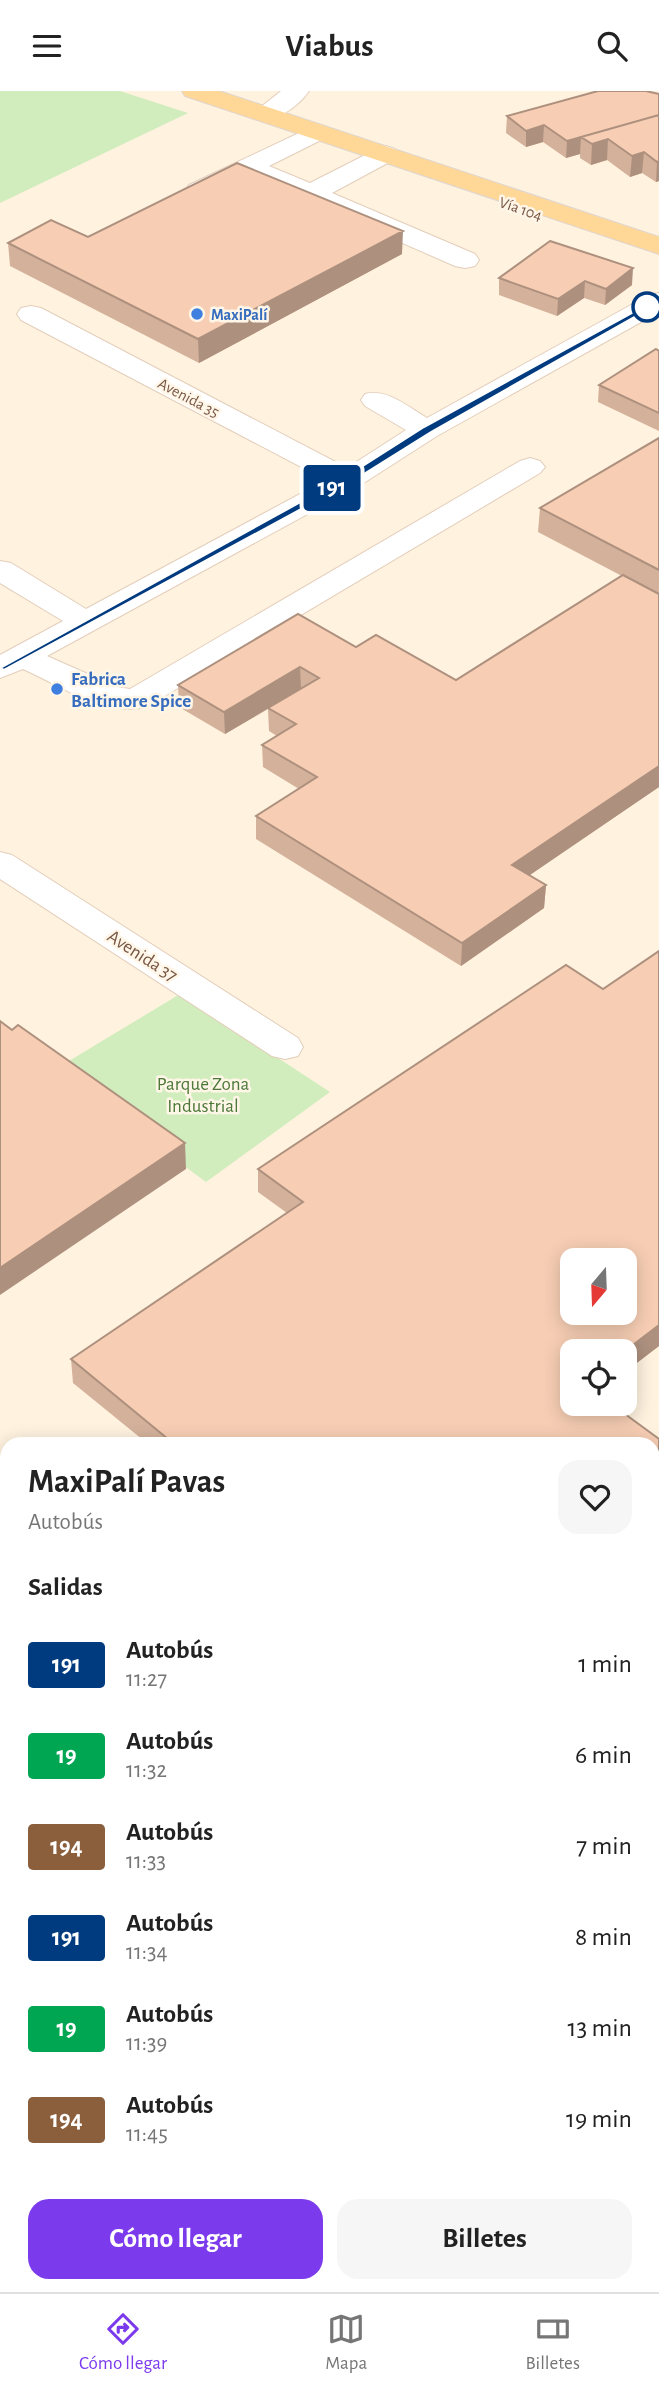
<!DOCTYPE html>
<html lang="es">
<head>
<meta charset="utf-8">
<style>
	:root { --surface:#fff; --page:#f6f6f6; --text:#222; --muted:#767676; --line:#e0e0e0; --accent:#7c3aed }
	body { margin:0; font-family:"Alegreya Sans",sans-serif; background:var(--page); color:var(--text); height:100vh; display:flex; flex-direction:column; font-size:26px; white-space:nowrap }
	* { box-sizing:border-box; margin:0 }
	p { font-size:23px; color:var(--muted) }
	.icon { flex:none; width:38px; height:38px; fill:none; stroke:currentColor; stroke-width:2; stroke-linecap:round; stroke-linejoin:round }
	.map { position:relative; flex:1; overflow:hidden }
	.details { position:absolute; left:0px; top:1346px; width:660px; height:856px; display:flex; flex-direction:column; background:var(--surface); border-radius:21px 21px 0 0; box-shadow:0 4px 18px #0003 }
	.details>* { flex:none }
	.badge { padding:0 14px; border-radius:5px; font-size:24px; line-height:46px }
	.needle { width:46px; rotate:199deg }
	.fabs { position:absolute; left:560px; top:1157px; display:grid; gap:14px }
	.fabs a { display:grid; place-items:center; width:77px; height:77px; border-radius:14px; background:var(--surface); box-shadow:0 4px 18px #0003; font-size:35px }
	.map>.badge { position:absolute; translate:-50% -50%; box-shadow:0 0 0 4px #fff }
	h2 { padding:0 28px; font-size:26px; line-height:63px }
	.round { display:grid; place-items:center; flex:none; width:74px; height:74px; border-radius:21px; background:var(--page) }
	.overview { display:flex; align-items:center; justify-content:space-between; height:119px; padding:0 28px }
	h1 { font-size:33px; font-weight:600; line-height:52px }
	.cta { display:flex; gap:14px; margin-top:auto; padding:14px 28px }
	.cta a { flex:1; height:80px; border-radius:21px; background:var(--accent); color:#fff; font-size:28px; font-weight:600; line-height:80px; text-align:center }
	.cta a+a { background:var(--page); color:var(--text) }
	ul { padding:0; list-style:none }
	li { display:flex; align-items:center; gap:21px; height:91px; padding:0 28px }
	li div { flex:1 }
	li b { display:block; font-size:26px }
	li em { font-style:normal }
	li .badge { min-width:77px; font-weight:700; text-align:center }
	header { display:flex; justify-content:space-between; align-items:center; height:91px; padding:0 28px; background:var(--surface); font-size:32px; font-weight:600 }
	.tabs { display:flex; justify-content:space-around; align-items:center; height:98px; border-top:2px solid var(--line); background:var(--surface); font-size:19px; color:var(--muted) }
	.tabs a { display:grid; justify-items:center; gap:4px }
	.tabs .active { color:var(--accent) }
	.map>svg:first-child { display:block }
	.green { fill:#d1edbd }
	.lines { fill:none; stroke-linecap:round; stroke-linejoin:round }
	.minor-casing { stroke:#e3cebb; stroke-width:2 }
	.major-casing { stroke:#ded6d2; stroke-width:2 }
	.minor { fill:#fff; fill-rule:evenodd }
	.major { fill:#ffd796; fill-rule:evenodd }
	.wall { fill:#d4b19b; fill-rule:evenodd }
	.shaded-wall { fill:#ad907e }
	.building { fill:#f7ceb4; stroke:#ad907e; stroke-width:2; fill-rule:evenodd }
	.line { fill:#003b80; stroke:#fff; stroke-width:2 }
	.stop-dot { fill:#fff; stroke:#003b80; stroke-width:3.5 }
	.shop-dot { fill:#3f7fe0; stroke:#fff6e8; stroke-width:2.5 }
	.labels { text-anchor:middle; stroke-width:5; stroke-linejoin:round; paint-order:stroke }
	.far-street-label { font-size:16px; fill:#775644; stroke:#fff6e8 }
	.far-shop-label { font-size:16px; font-weight:bold; fill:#366cbe; stroke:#fff6e8; text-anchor:start }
	.shop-label { font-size:19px; font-weight:bold; fill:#366cbe; stroke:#fff6e8; text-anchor:start }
	.street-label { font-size:19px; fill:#775644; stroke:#fff6e8 }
	.park-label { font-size:19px; fill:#4c7939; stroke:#fff6e8 }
</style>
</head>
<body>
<header><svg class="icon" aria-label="menu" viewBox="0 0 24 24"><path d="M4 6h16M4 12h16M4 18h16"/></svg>Viabus<svg class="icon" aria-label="search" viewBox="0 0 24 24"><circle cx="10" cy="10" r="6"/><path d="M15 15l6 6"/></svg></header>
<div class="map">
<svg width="659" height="2201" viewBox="0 0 659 2201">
	<rect width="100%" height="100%" fill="#fff2df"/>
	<path class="green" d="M0,0H120L188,22L0,112Z
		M180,903L330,1001L206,1091L54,979Z"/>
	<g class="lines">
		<g class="minor-casing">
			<path id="minor" d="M281,0H309C299,15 274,33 256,28L252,23Z
				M318,33L327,36L331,41L327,46L269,75L310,92L377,58L386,55L395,58L399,63L395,68L332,102L475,163L479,169L475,175L465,177L455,175L249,85L207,106L198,108L189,106L185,100L189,94Z
				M659,202V221L437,345L359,395L47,565L117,596L130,598L520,370L530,367L540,370L545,376L540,382L146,616C105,626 59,594 23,578L0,587V564L63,530L0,492V470L11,472L86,518L326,389L21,229L17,223L21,217L31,215L41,217L347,377L406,339L365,315L361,309L365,303C387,297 408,316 427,327L649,204Z
				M0,761L12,764L298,947L303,956L298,965L285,968L272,965L0,788Z
				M0,1764L7,1766V1807L0,1805Z
				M653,2069L659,2072V2120L653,2117Z
				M123,2194H176L173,2201H120Z"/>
		</g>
		<g class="major-casing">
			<path id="major" d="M182,0H219L659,146V163L185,5Z"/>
		</g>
		<use href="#minor" class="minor"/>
		<use href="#major" class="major"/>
	</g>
	<path class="wall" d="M659,3V90L656,91L642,82L630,86L607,69L591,74L580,67V63L566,67L543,51L526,56L506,42L507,25Z
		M88,146L402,163L199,272L10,175L8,152Z
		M550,150L632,194L605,214L584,207L557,225L499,204V187Z
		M659,260V340L598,311L599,294Z
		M659,347V696L529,784L546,794L544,817L461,875L256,748V725L299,698L263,676L262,654L277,645L269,640L268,618L225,643L179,616L178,594L356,556L456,589L622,485L538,441L540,417Z
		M659,860V1255L625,1281V1260H572V1312H610L659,1348V1648L653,1653V1353H148L73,1292L71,1268L287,1122L258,1101V1078L566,874L603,898ZM572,1169H625V1222H572Z"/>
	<path class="shaded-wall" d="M544,34L543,51L526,56V40Z
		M581,46L580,63L566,67L567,50Z
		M608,48L607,69L591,74L592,53Z
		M644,61L642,82L630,86L632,65Z
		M659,70V90L656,91L657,71Z
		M403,140L402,163L199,272L198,248Z
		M633,177L632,194L605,214L606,198Z
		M585,190L584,207L557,225L558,208Z
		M300,576L301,598L225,643L224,621Z
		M659,675V696L511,797L512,774Z
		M546,794L544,817L461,875L462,852Z
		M185,1052L186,1078L0,1204V1177Z
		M659,1234V1255L625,1281V1260Z
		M659,1628V1648L653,1653V1633Z"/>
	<path class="building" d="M598,0H646L659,3V24L567,50L544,34L526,40L507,25Z
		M659,24V70L657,71L644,61L632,65L608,48L592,53L581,46Z
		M237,72L403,140L198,248L8,152L51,129L88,146Z
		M550,150L633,177L606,198L585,190L558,208L499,187Z
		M656,258L659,260V322L599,294Z
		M659,347V479L540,417Z
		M623,484L659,503V675L512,774L546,794L462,852L256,725L317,686L262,654L296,633L268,617L319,587L300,576L224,621L178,594L298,523L356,556L376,544L456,589Z
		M659,860V1234L625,1260H572V1312H610L659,1348V1628L653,1633V1353H174L71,1268L303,1111L258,1078L566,874L603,898ZM572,1169H625V1222H572Z
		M0,930L12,939L18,934L185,1052L0,1177Z"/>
	<path class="line" d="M659,207V212L431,341L351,391L4,579L0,577L344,387L424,336Z"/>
	<circle class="stop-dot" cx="647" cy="216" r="14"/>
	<g class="shop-dot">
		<circle cx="197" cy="223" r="7"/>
		<circle cx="57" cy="598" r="7"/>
	</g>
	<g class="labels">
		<g class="far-street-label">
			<text transform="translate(521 117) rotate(19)" y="6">Vía 104</text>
			<text transform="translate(189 306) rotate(28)" y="6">Avenida 35</text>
		</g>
		<g class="far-shop-label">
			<text x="211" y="229">MaxiPalí</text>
		</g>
		<g class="shop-label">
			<text x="71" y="594">Fabrica<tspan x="71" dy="22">Baltimore Spice</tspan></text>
		</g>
		<g class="street-label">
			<text transform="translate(143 864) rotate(33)" y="7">Avenida 37</text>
		</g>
		<g class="park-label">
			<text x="203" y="999">Parque Zona<tspan x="203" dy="22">Industrial</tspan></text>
		</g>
	</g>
</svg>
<div class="fabs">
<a><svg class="needle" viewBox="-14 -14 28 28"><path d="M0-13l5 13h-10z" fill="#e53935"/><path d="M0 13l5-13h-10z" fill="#767676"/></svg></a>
<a><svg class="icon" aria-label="locate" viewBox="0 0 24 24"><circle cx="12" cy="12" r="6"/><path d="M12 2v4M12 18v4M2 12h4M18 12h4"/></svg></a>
</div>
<b class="badge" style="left:332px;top:397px;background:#003b80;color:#fff">191</b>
<section class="details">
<div class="overview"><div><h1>MaxiPalí Pavas</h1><p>Autobús</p></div><a class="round"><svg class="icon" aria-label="heart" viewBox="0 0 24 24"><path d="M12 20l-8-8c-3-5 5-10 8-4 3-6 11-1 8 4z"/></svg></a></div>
<h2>Salidas</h2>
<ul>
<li><span class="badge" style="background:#003b80;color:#fff">191</span><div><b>Autobús</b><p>11:27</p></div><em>1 min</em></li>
<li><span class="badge" style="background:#00a651;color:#fff">19</span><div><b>Autobús</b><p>11:32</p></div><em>6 min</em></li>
<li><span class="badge" style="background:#8b5e3c;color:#fff">194</span><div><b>Autobús</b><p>11:33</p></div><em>7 min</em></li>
<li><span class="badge" style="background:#003b80;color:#fff">191</span><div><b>Autobús</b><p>11:34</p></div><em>8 min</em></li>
<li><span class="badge" style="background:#00a651;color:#fff">19</span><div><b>Autobús</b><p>11:39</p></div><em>13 min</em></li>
<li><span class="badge" style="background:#8b5e3c;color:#fff">194</span><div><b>Autobús</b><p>11:45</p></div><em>19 min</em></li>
</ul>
<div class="cta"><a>Cómo llegar</a><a>Billetes</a></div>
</section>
</div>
<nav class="tabs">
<a class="active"><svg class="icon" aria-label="directions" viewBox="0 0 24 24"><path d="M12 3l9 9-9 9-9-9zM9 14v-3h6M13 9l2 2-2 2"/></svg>Cómo llegar</a>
<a><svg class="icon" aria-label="map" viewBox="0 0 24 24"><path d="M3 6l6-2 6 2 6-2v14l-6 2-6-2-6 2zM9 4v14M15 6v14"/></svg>Mapa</a>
<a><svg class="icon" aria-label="tickets" viewBox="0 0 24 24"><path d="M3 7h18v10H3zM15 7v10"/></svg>Billetes</a>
</nav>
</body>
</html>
